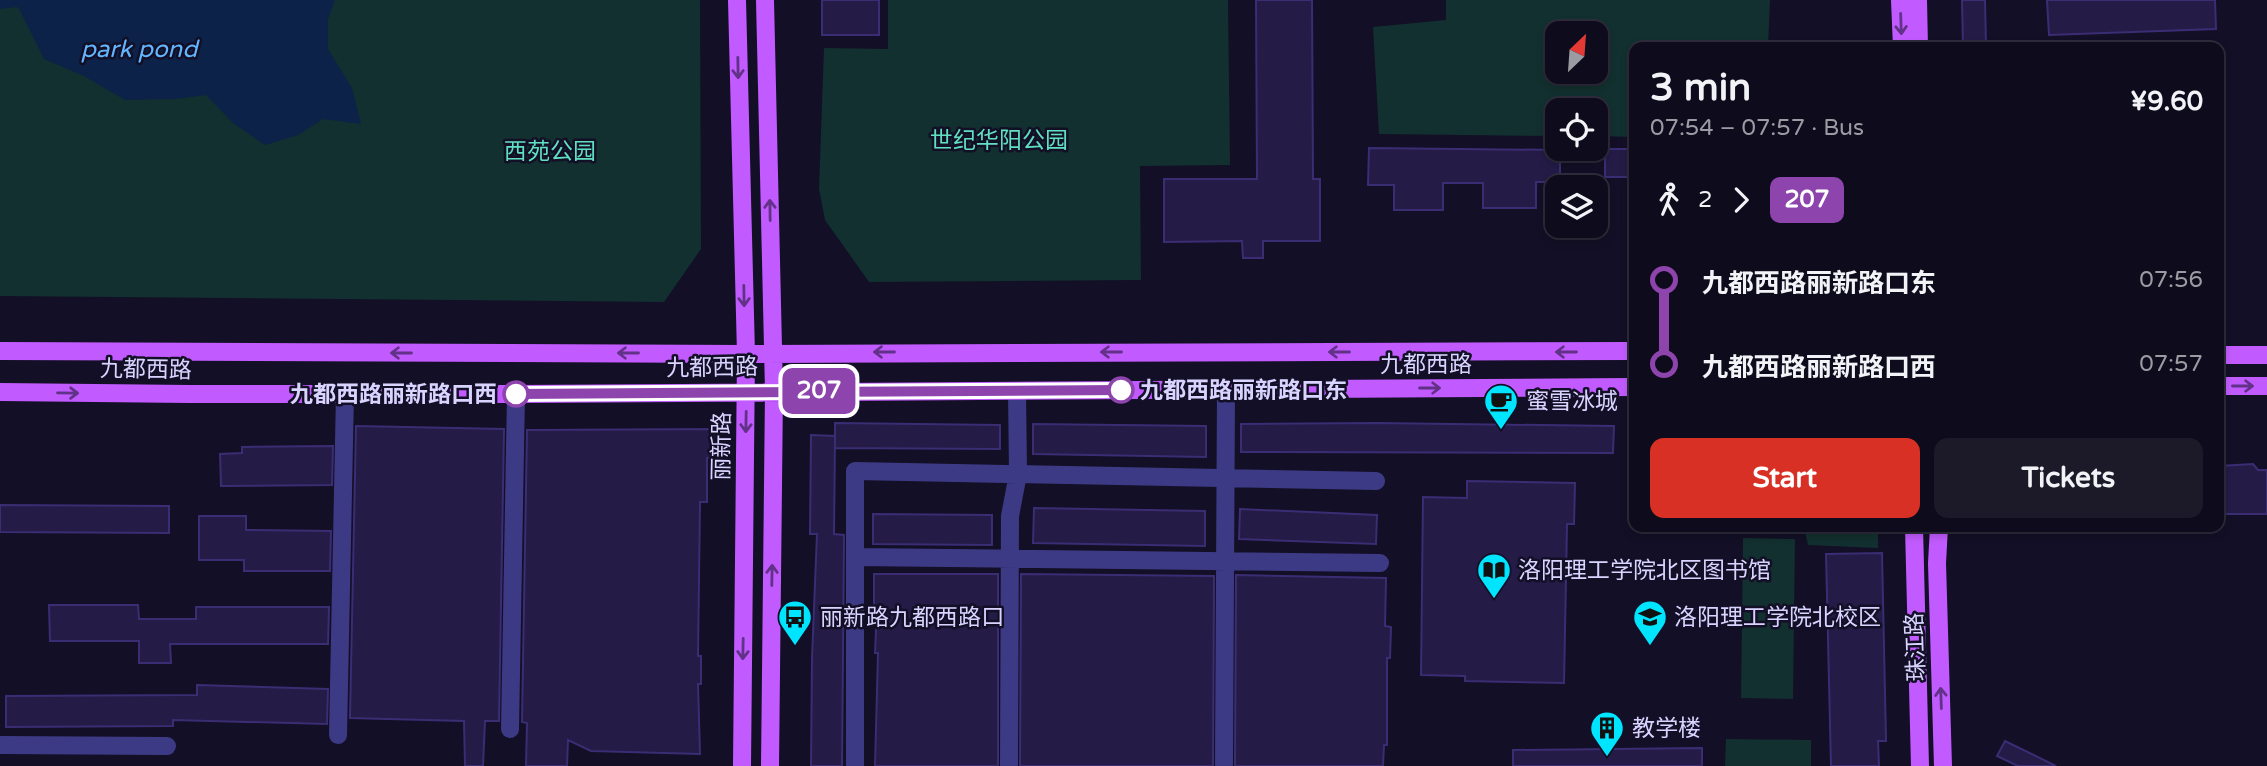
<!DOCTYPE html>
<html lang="en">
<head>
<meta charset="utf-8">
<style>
	:root { --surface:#0e0b1c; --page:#1c1929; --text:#f1f3f6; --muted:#9b9ba3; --line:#2e2b3b; --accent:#d93025 }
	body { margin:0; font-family:"Varela Round","Noto Sans SC",sans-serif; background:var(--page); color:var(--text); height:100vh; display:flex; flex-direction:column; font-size:26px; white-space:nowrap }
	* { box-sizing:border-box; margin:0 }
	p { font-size:23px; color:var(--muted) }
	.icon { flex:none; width:38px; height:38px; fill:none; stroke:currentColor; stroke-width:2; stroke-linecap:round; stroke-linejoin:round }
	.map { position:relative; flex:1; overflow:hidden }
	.drawer { position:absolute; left:1629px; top:42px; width:595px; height:490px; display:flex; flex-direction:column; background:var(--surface); border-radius:14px; box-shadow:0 4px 10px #0003,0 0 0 2px var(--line) }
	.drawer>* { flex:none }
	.badge { padding:0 14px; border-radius:10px; font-size:24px; line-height:46px }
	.needle { width:46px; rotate:25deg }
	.fabs { position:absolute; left:1545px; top:21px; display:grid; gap:14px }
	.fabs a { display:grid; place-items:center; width:63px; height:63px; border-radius:14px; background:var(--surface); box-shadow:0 4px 10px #0003,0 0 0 2px var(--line); font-size:35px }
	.map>.badge { position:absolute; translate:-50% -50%; box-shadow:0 0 0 4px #fff }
	.legs { display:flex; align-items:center; gap:10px; height:77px; padding:0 21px; font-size:23px }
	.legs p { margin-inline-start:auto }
	.headline { display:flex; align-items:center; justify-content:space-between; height:119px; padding:0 21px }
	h1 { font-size:38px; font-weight:800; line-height:52px }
	.action { display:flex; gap:14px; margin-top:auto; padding:14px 21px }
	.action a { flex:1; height:80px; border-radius:14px; background:var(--accent); color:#fff; font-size:28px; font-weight:800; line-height:80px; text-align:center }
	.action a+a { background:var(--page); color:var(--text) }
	ul { padding:0 21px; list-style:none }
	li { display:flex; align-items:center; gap:24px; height:84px; font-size:26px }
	li i { display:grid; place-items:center; width:10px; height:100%; margin:0 9px; background:currentColor }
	li i::after { content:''; width:18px; height:18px; margin:-9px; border:5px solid; border-radius:50%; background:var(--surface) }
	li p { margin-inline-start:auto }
	li:first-child i { background:linear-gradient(#0000 50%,currentColor 0) }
	li:last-child i { background:linear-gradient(currentColor 50%,#0000 0) }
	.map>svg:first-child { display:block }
	.green { fill:#12302f; fill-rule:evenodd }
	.water { fill:#0c2248 }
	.building { fill:#241b47; stroke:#3b2d73; stroke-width:2 }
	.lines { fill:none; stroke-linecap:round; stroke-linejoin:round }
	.minor { stroke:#3d3a85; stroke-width:18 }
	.major { stroke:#c25bff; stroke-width:18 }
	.oneway { stroke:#623188 }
	.line-1-casing { stroke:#fff; stroke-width:16 }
	.line-1 { stroke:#8e44ad; stroke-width:10 }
	.stop-1-dot { fill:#fff; stroke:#8e44ad; stroke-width:3.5 }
	.labels { text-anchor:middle; stroke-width:5; stroke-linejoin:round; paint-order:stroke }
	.park-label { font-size:23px; fill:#5fe0c0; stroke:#130f26 }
	.street-label { font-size:23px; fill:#d9d4ff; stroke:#130f26 }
	.stop-label { font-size:23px; font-weight:bold; fill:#d9d4ff; stroke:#130f26; text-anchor:start }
	.poi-label { font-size:23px; fill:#d9d4ff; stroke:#130f26; text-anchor:start }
	.water-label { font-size:24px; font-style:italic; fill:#62b6ff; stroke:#130f26 }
</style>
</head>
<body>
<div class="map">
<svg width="2267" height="766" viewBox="0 0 2267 766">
	<rect width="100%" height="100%" fill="#130f26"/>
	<path class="green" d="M0,0H700L701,249L664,302L0,296Z
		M888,0H1228L1230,165L1140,166L1141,280L869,282L825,220L819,189L824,48L888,49Z
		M1446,0H1770L1768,47H1634V137L1596,136V110H1558L1557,136L1379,134L1373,27L1446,20ZM1596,33V72H1558V33Z
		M1804,527H1878V548L1808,545Z
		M1743,538L1795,539L1793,699L1741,698Z
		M1726,739L1811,740V766H1725Z"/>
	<path class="water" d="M0,0H335L328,19V49L352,88L361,124L323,119L298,135L265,145L233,123L206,95L176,99L125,100L84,76L44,59L18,7L0,9Z"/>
	<path class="building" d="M822,0H879V35H822Z
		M1256,0H1312L1313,179H1320V241H1263V258H1243L1242,241L1164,242V179H1257Z
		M1962,0H1985L1986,47H1963Z
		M2047,0H2215L2216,29L2049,35Z
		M1369,148L1560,150V182H1536V208H1483V183H1443V210H1394V185H1368Z
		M1605,149H1634V177H1605Z
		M835,423L1000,425V449L835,448Z
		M1377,423L1614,426L1613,453L1241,452V424Z
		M1033,424L1206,426V457L1033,454Z
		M356,426L504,429L499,721H485L483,766H465L464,721L350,718Z
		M718,429V458H707V502H700L698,656H701V684H698L700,754L591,751L568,740L567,766H526L527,723L522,722L527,430Z
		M811,435L835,436L834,534L844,535L842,766H811L812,658L817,534H810Z
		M333,446L332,485L221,486L220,454L242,453V447Z
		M2253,464L2258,470H2267V514H2219V466Z
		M1467,481L1575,483L1574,524H1567L1564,683L1465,681V676L1421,675L1423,497L1467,498Z
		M0,505L169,506V533L0,532Z
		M1034,508L1205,511V546L1033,543Z
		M1240,509L1377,515L1376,544L1239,539Z
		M873,514L992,515V545L873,544Z
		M199,516H246V530L331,531L330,571H244V560H199Z
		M1882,553L1886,741H1878L1879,766H1831L1826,554Z
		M874,574H998V766H875L878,653H875L877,608H874Z
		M1021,574L1214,576L1213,766H1020Z
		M1236,575L1386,578L1385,626L1391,627L1390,658H1387V745H1384L1383,766H1235Z
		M49,605H138L139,619H196V607H329L328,644H170L171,663H139V641H50Z
		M197,685L328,689L327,724L173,720V726L6,727V696L197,695Z
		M2005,741L2056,766H2018L1997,756Z
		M1702,748V766H1513V750Z"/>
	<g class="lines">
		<path class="minor" d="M855,557L1380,563
			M510,729L516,394
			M338,735L345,394
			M0,745L167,746
			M855,766V471L1376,481
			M1009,766L1010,516L1018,474L1017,391
			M1224,766L1226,390"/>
		<path class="major" d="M737,0L746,354L742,766
			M765,0L774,391L770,766
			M1900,0L1902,47
			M1918,0L1919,47
			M0,351L746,354L1634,351
			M2219,355H2267
			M2219,386H2267
			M0,392L190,394H516L1634,387
			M1914,527L1920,766
			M1939,527L1937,563L1943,766"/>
	</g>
	<defs><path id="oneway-shaft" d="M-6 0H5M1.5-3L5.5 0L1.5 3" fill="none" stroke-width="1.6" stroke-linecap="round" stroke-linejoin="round" transform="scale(1.75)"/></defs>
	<g class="oneway">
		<use href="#oneway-shaft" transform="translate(1901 24) rotate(88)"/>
		<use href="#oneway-shaft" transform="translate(738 68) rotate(89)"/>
		<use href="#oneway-shaft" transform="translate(770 210) rotate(-91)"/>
		<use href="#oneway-shaft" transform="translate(744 296) rotate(89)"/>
		<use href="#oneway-shaft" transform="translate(884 352) rotate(180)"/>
		<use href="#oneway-shaft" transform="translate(1111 352) rotate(180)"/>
		<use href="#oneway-shaft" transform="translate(1339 352) rotate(180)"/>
		<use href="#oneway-shaft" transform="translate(1566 352) rotate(180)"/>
		<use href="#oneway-shaft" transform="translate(401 353) rotate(-180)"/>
		<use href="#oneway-shaft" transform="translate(628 353) rotate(-180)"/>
		<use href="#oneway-shaft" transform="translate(2243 386)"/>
		<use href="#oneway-shaft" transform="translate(1430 388)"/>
		<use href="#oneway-shaft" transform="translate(68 393) rotate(1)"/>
		<use href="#oneway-shaft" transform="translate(746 422) rotate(91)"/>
		<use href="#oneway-shaft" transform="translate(772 575) rotate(-89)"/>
		<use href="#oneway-shaft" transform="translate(743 649) rotate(91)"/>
		<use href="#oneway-shaft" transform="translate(1941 698) rotate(-92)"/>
	</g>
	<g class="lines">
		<g class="line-1-casing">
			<path id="line-1" d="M516,394L1121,390"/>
		</g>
		<use href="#line-1" class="line-1"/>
	</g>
	<defs>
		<g id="cafe-pin" transform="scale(1.75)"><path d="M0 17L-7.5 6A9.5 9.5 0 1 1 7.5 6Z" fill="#00e5ff" stroke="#130f26"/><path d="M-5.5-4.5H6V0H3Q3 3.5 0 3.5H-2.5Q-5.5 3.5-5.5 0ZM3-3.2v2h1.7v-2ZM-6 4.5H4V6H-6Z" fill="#111"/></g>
		<g id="library-pin" transform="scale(1.75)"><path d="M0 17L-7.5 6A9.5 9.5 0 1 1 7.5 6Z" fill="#00e5ff" stroke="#130f26"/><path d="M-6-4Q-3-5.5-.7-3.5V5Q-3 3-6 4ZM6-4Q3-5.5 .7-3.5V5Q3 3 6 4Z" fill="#111"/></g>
		<g id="bus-pin" transform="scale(1.75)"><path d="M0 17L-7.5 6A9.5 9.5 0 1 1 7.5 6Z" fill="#00e5ff" stroke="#130f26"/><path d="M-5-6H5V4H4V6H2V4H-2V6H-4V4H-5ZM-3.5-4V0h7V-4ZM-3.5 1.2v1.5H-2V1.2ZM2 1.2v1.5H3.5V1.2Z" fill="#111"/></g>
		<g id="university-pin" transform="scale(1.75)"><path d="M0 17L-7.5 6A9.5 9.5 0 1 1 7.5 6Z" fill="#00e5ff" stroke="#130f26"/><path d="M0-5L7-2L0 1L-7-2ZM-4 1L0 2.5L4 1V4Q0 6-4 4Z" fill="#111"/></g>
		<g id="building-pin" transform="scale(1.75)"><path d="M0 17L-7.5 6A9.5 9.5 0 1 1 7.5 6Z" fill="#00e5ff" stroke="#130f26"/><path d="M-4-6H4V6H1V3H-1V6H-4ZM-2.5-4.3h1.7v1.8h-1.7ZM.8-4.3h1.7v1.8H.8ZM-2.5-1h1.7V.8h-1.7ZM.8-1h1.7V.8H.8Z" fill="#111"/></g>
	</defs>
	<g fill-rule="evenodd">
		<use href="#cafe-pin" x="1501" y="401"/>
		<use href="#library-pin" x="1494" y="570"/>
		<use href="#bus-pin" x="795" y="617"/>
		<use href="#university-pin" x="1650" y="617"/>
		<use href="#building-pin" x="1607" y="728"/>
	</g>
	<g class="stop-1-dot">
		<circle cx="1121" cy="390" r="12"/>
		<circle cx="516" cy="394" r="12"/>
	</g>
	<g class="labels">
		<g class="park-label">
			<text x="999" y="148">世纪华阳公园</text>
			<text x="550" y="159">西苑公园</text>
		</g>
		<g class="street-label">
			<text x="1426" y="372">九都西路</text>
			<text transform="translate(712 367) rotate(-1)" y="8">九都西路</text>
			<text transform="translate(146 369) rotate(1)" y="8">九都西路</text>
			<text transform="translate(721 446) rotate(-89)" y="8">丽新路</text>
			<text transform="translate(1915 647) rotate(-92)" y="8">珠江路</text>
		</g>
		<g class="stop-label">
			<text x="1140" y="398">九都西路丽新路口东</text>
			<text x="497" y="402" text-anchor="end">九都西路丽新路口西</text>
		</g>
		<g class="poi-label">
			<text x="1526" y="409">蜜雪冰城</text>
			<text x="1518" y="578">洛阳理工学院北区图书馆</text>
			<text x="820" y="625">丽新路九都西路口</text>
			<text x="1674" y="625">洛阳理工学院北校区</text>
			<text x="1632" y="736">教学楼</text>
		</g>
		<g class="water-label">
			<text x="139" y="57">park pond</text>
		</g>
	</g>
</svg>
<div class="fabs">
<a><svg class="needle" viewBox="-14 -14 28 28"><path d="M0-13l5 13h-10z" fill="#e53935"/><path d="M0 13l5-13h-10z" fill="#9b9ba3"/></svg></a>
<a><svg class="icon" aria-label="locate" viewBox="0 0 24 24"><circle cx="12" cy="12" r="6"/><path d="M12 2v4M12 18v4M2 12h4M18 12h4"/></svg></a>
<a><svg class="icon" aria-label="layers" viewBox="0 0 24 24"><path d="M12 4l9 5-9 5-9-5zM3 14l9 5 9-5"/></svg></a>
</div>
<b class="badge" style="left:819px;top:391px;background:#8e44ad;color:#fff">207</b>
<section class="drawer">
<div class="headline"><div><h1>3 min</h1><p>07:54 – 07:57 · Bus</p></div><b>¥9.60</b></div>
<div class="legs"><svg class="icon" aria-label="walk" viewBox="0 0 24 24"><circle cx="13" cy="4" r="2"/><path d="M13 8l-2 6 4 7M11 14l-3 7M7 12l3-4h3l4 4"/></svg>2<svg class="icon" aria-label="forward" viewBox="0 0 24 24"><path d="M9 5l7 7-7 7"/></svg><b class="badge" style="background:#8e44ad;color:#fff">207</b></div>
<ul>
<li><i style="color:#8e44ad"></i><b>九都西路丽新路口东</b><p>07:56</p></li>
<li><i style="color:#8e44ad"></i><b>九都西路丽新路口西</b><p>07:57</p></li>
</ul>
<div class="action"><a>Start</a><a>Tickets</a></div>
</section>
</div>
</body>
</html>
